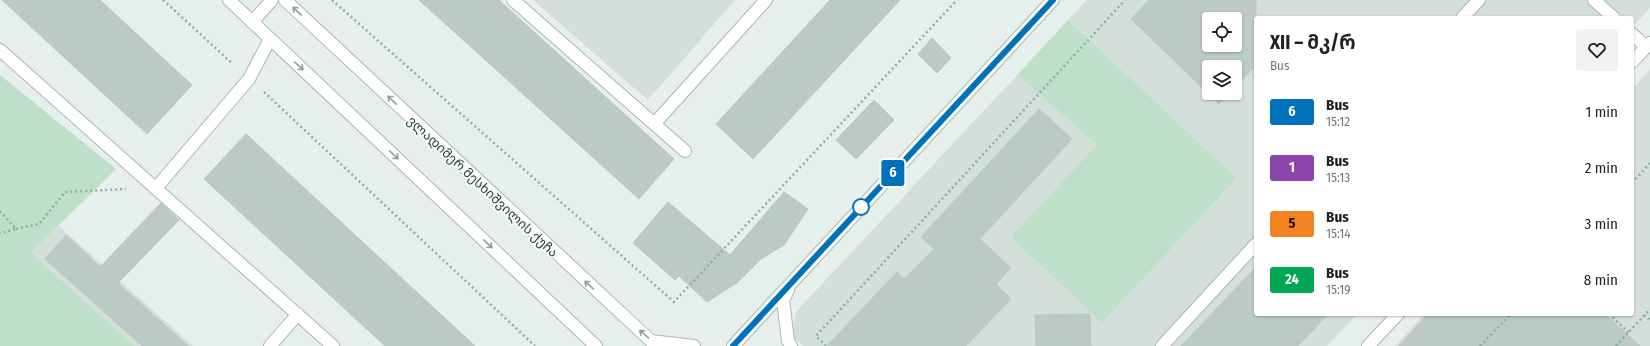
<!DOCTYPE html>
<html lang="en">
<head>
<meta charset="utf-8">
<style>
	:root { --surface:#fff; --page:#f2f2f2; --text:#222; --muted:#767676 }
	body { margin:0; font-family:"Fira Sans Condensed","Noto Sans Georgian",sans-serif; background:var(--page); color:var(--text); height:100vh; display:flex; flex-direction:column; font-size:15px; white-space:nowrap }
	* { box-sizing:border-box; margin:0 }
	p { font-size:13px; color:var(--muted) }
	.icon { flex:none; width:22px; height:22px; fill:none; stroke:currentColor; stroke-width:2; stroke-linecap:round; stroke-linejoin:round }
	.map { position:relative; flex:1; overflow:hidden }
	.panel { position:absolute; left:1254px; top:16px; width:380px; height:300px; display:flex; flex-direction:column; background:var(--surface); border-radius:4px; box-shadow:0 1px 3px #0004 }
	.panel>* { flex:none }
	.badge { padding:0 8px; border-radius:3px; font-size:14px; line-height:26px }
	.tools { position:absolute; left:1202px; top:12px; display:grid; gap:8px }
	.tools a { display:grid; place-items:center; width:40px; height:40px; border-radius:4px; background:var(--surface); box-shadow:0 1px 3px #0004; font-size:20px }
	.map>.badge { position:absolute; translate:-50% -50%; box-shadow:0 0 0 2px #fff }
	.round { display:grid; place-items:center; flex:none; width:42px; height:42px; border-radius:4px; background:var(--page) }
	.headline { display:flex; align-items:center; justify-content:space-between; height:68px; padding:0 16px }
	h1 { font-size:19px; font-weight:700; line-height:30px }
	ul { padding:0; list-style:none }
	li { display:flex; align-items:center; gap:12px; height:56px; padding:0 16px }
	li div { flex:1 }
	li b { display:block; font-size:15px }
	li em { font-style:normal }
	li .badge { min-width:44px; font-weight:700; text-align:center }
	.map>svg:first-child { display:block }
	.built { fill:#d4dfda; fill-rule:evenodd }
	.green { fill:#bfe0c8 }
	.building { fill:#bbcac4; stroke:#b8c9c2; fill-rule:evenodd }
	.lines { fill:none; stroke-linecap:round; stroke-linejoin:round }
	.service-casing { stroke:#a8b8b2; stroke-width:14 }
	.minor-casing { stroke:#a8b8b2; stroke-width:14 }
	.tertiary-casing { stroke:#a8b8b2; stroke-width:14 }
	.path { stroke:#86b3a5; stroke-width:2.5; stroke-dasharray:2 3; stroke-linecap:butt }
	.service { stroke:#fff; stroke-width:12 }
	.minor { stroke:#fff; stroke-width:12 }
	.tertiary { stroke:#fff; stroke-width:12 }
	.oneway { stroke:#92a09c }
	.line-casing { stroke:#fff; stroke-width:9 }
	.line { stroke:#0072bc; stroke-width:6 }
	.stop-dot { fill:#fff; stroke:#0072bc; stroke-width:2 }
	.labels { text-anchor:middle; stroke-width:4; stroke-linejoin:round; paint-order:stroke }
	.street-label { font-size:13px; fill:#24423a; stroke:#f7fbf9 }
</style>
</head>
<body>
<div class="map">
<svg width="1650" height="346" viewBox="0 0 1650 346">
	<rect width="100%" height="100%" fill="#e6efeb"/>
	<path class="built" d="M533,0H735L648,100Z
		M1087,0H1650V8L1632,27V18H1256V314H1357L1327,346H803L792,336L796,312L1017,75L1097,145L1102,323L1237,178L1068,20ZM1209,19H1235V45H1209ZM1209,67H1235V93H1209Z
		M1650,70V346H1395L1424,314H1632V89Z
		M59,226L193,346H135L31,253Z"/>
	<path class="green" d="M1068,20L1237,178L1102,323L1011,237L1097,145L1017,75Z
		M0,75L116,169L31,253L135,346H0Z"/>
	<path class="building" d="M2,0H100L192,85L147,134Z
		M419,0H499L674,159L639,199Z
		M830,0H900L753,159L716,124Z
		M1149,0H1256V65L1235,87V67H1209V93H1229L1219,104L1131,19ZM1209,19H1235V45H1209Z
		M932,38L951,58L937,73L918,54Z
		M874,100L894,120L856,159L836,140Z
		M1039,109L1072,139L980,239L1011,268L996,284L1011,299L966,346H827L897,272L904,279L934,249L921,237Z
		M246,134L475,346H385L204,179Z
		M784,192L808,209L784,245L761,259L738,282L707,302L679,276L675,280L633,243L668,202L730,255Z
		M161,203L179,220L118,283L188,346H142L45,259L66,235L100,267Z
		M1256,267V314H1328L1298,346H1181Z
		M1090,314L1091,346H1036L1035,315Z
		M1428,314H1605L1640,346H1399Z"/>
	<g class="lines">
		<g class="service-casing">
			<path id="service" d="M513,0L685,151
				M1594,0L1614,18
				M1462,18L1479,0
				M1632,34L1646,47
				M655,123L766,0
				M156,188L249,79L270,39
				M270,346L298,314
				M1162,346L1256,244"/>
		</g>
		<g class="minor-casing">
			<path id="minor" d="M252,22L272,0
				M0,50L333,346
				M1632,62L1650,43
				M1368,346L1398,314"/>
		</g>
		<g class="tertiary-casing">
			<path id="tertiary" d="M229,0L596,346
				M285,0L651,341L694,346
				M788,290L783,300L788,341L791,346
				M733,346L1053,0"/>
		</g>
		<path class="path" d="M163,0L233,64
			M332,0L674,302L957,0
			M264,92L535,346
			M1632,183L1650,163
			M0,211L16,229L0,233
			M16,229L39,224L65,192L126,189
			M1609,314L1629,333
			M1644,315L1650,320
			M826,346L816,336L1125,0
			M1480,346L1511,314
			M1616,346L1650,309"/>
		<use href="#service" class="service"/>
		<use href="#minor" class="minor"/>
		<use href="#tertiary" class="tertiary"/>
	</g>
	<defs><path id="oneway-shaft" d="M-6 0H5M1.5-3L5.5 0L1.5 3" fill="none" stroke-width="1.6" stroke-linecap="round" stroke-linejoin="round"/></defs>
	<g class="oneway">
		<use href="#oneway-shaft" transform="translate(297 11) rotate(-137)"/>
		<use href="#oneway-shaft" transform="translate(299 66) rotate(43)"/>
		<use href="#oneway-shaft" transform="translate(392 100) rotate(-137)"/>
		<use href="#oneway-shaft" transform="translate(394 155) rotate(43)"/>
		<use href="#oneway-shaft" transform="translate(488 244) rotate(43)"/>
		<use href="#oneway-shaft" transform="translate(589 285) rotate(-137)"/>
		<use href="#oneway-shaft" transform="translate(644 334) rotate(-139)"/>
	</g>
	<g class="lines">
		<g class="line-casing">
			<path id="line" d="M733,346L1053,0"/>
		</g>
		<use href="#line" class="line"/>
	</g>
	<circle class="stop-dot" cx="861" cy="207" r="8"/>
	<g class="labels">
		<g class="street-label">
			<text transform="translate(483 186) rotate(43)" y="5">ვლადიმერ მესხიშვილის ქუჩა</text>
		</g>
	</g>
</svg>
<div class="tools">
<a><svg class="icon" aria-label="locate" viewBox="0 0 24 24"><circle cx="12" cy="12" r="6"/><path d="M12 2v4M12 18v4M2 12h4M18 12h4"/></svg></a>
<a><svg class="icon" aria-label="layers" viewBox="0 0 24 24"><path d="M12 4l9 5-9 5-9-5zM3 14l9 5 9-5"/></svg></a>
</div>
<b class="badge" style="left:893px;top:173px;background:#0072bc;color:#fff">6</b>
<section class="panel">
<div class="headline"><div><h1>XII – მკ/რ</h1><p>Bus</p></div><a class="round"><svg class="icon" aria-label="heart" viewBox="0 0 24 24"><path d="M12 20l-8-8c-3-5 5-10 8-4 3-6 11-1 8 4z"/></svg></a></div>
<ul>
<li><span class="badge" style="background:#0072bc;color:#fff">6</span><div><b>Bus</b><p>15:12</p></div><em>1 min</em></li>
<li><span class="badge" style="background:#8e44ad;color:#fff">1</span><div><b>Bus</b><p>15:13</p></div><em>2 min</em></li>
<li><span class="badge" style="background:#f58220;color:#111">5</span><div><b>Bus</b><p>15:14</p></div><em>3 min</em></li>
<li><span class="badge" style="background:#00a651;color:#fff">24</span><div><b>Bus</b><p>15:19</p></div><em>8 min</em></li>
</ul>
</section>
</div>
</body>
</html>
